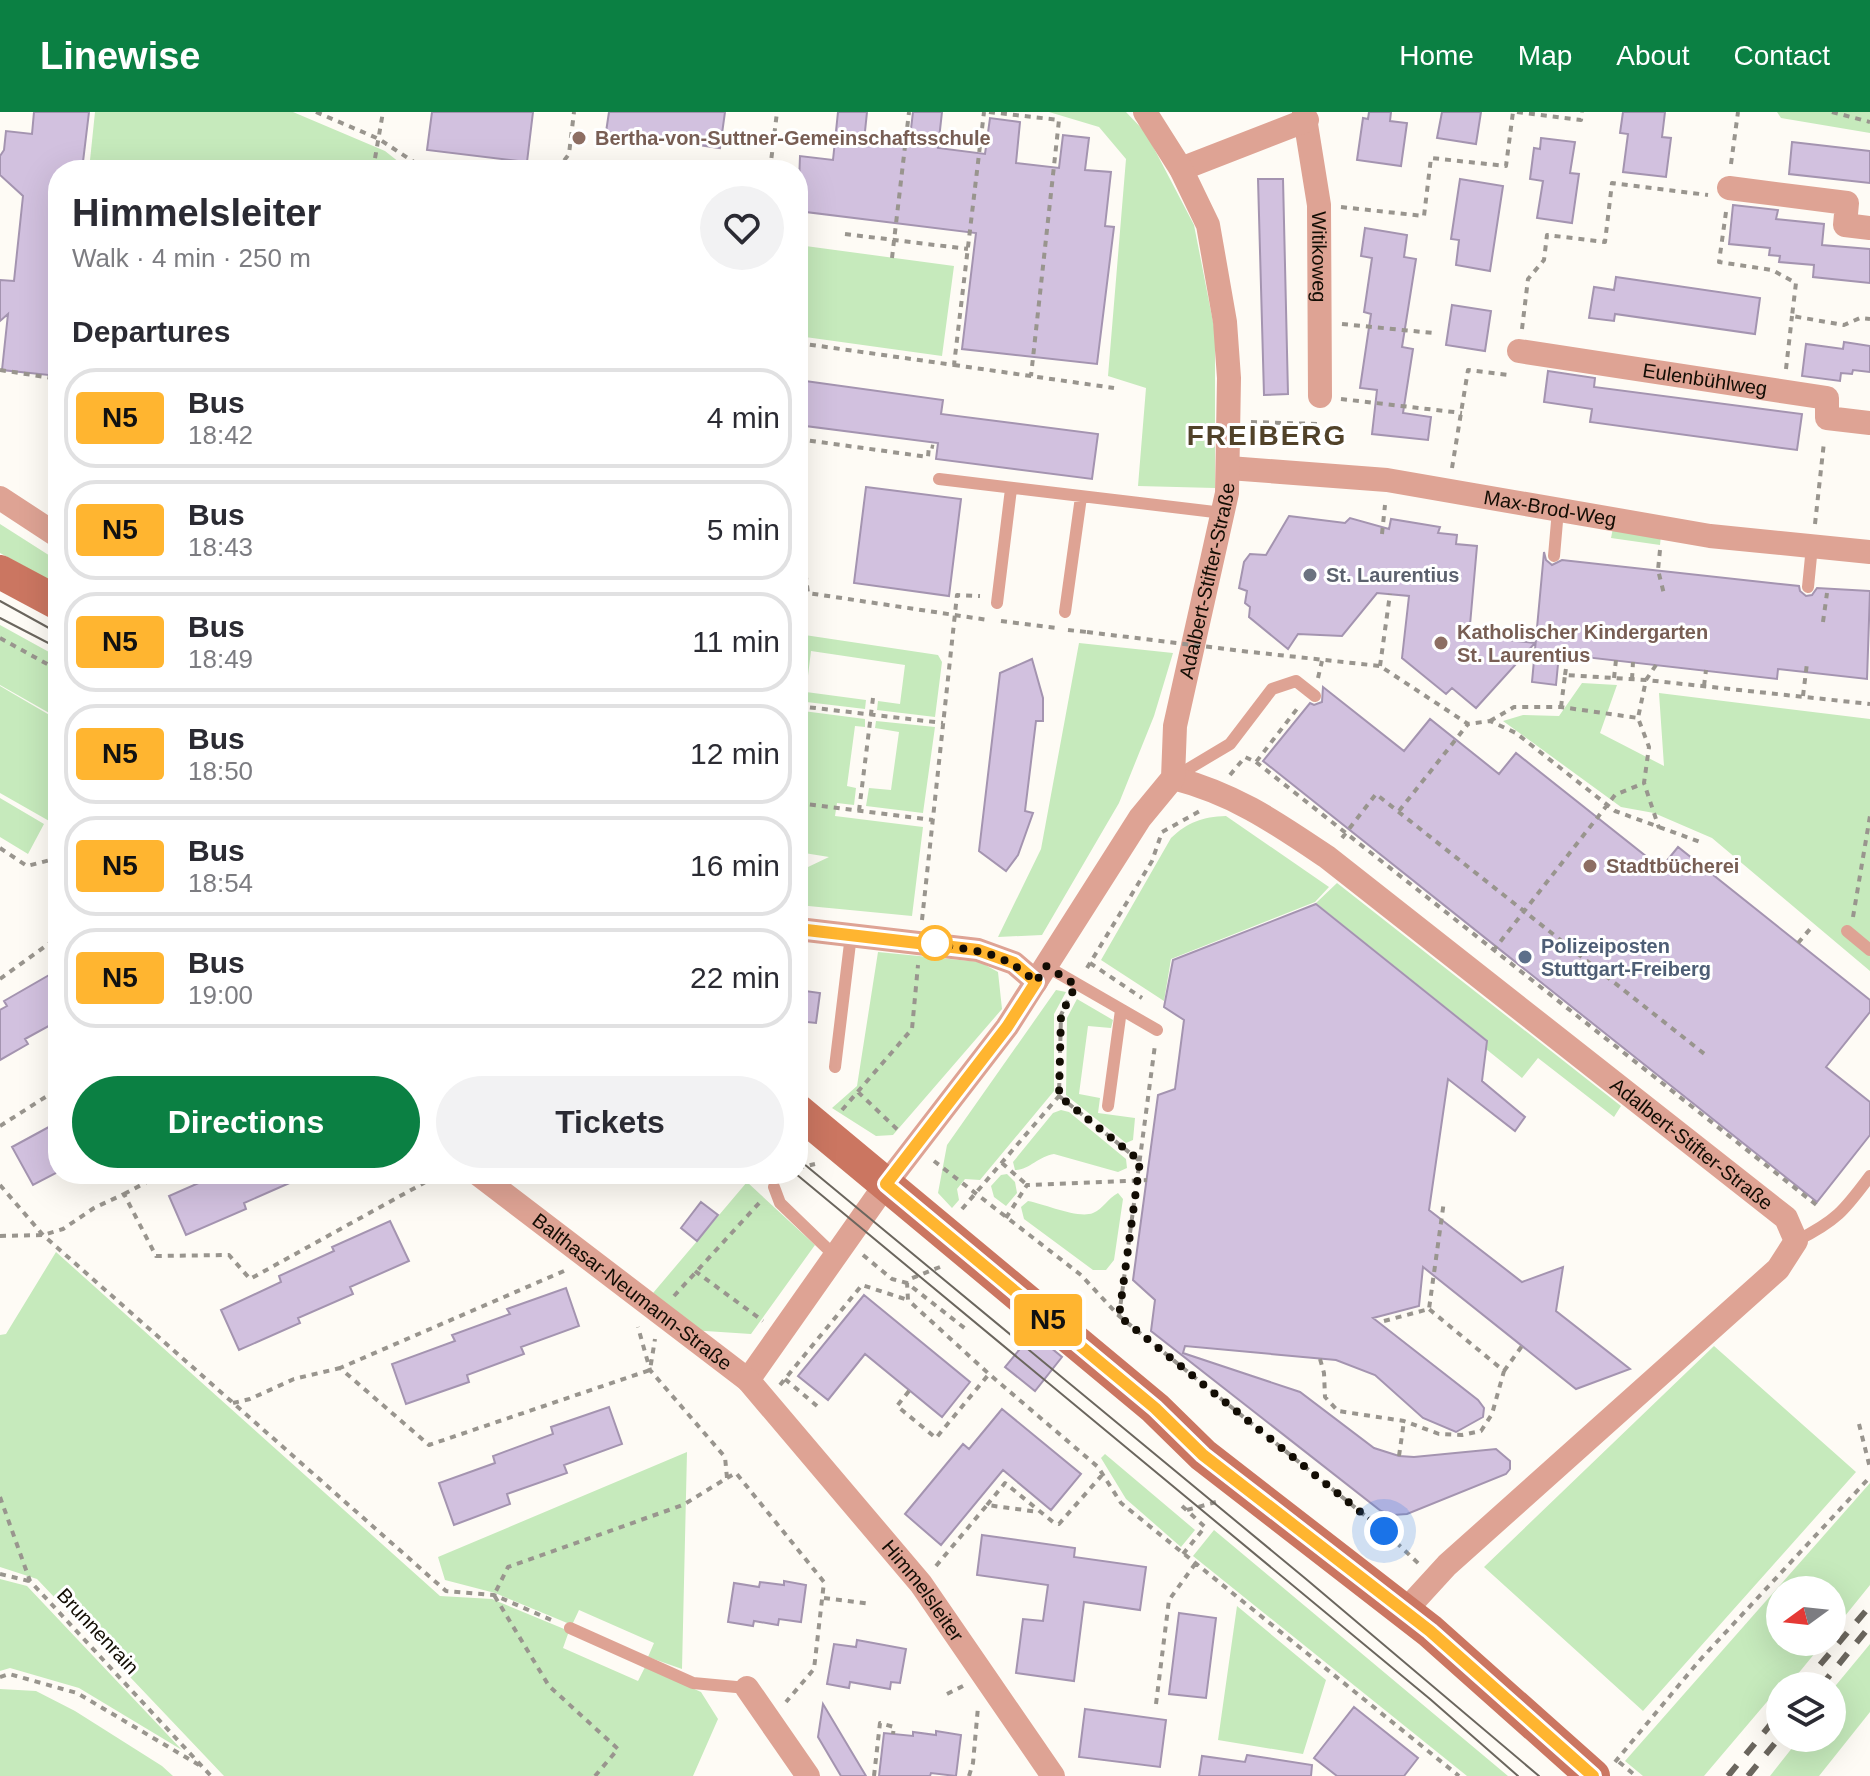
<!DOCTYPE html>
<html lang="en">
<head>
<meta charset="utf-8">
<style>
	:root { --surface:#fff; --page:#f2f2f3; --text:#2b2b33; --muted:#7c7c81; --line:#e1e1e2; --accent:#0b8043 }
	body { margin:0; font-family:Arial,sans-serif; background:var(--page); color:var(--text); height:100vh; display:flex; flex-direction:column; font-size:30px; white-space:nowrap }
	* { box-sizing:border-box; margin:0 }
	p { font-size:26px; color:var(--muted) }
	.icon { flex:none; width:44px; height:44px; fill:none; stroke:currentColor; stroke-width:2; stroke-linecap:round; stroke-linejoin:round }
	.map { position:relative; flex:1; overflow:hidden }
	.panel { position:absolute; left:48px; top:48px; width:760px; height:1024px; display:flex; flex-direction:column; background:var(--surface); border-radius:32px; box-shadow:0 8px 32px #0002 }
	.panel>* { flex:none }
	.badge { padding:0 16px; border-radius:6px; font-size:28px; line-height:52px }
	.needle { width:52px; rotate:255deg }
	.buttons { position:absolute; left:1766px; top:1464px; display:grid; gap:16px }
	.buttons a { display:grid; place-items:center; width:80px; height:80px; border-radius:50%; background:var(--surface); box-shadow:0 8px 32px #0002; font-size:40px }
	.you { position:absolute; width:40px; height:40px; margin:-20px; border:6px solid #fff; border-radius:50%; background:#1a73e8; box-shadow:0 0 0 12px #1a73e833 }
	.map>.badge { position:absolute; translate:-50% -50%; box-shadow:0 0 0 4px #fff }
	h2 { padding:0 24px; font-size:30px; line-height:72px }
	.round { display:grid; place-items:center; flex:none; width:84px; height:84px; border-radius:42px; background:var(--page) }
	.summary { display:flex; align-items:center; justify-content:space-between; height:136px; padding:0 24px }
	h1 { font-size:38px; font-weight:600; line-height:60px }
	.primary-button { display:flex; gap:16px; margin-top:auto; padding:16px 24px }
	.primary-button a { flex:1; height:92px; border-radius:48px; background:var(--accent); color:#fff; font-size:32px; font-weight:600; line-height:92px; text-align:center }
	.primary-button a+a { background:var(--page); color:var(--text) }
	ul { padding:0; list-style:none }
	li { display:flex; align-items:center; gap:24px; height:100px; margin:0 16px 12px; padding:0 8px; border:4px solid var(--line); border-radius:32px }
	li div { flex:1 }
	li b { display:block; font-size:30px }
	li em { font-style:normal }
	li .badge { min-width:88px; font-weight:700; text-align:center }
	header { display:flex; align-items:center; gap:48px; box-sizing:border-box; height:112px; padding:0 40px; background:var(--accent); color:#fff }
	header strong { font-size:38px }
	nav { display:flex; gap:44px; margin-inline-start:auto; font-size:28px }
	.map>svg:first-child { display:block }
	.green { fill:#c6eabc }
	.building { fill:#d2c1df; stroke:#a494b0; stroke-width:2 }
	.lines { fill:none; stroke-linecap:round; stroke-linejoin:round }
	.path { stroke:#99958e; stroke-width:4; stroke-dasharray:6 6; stroke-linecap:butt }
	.lane { stroke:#dea394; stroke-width:12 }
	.street { stroke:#dea394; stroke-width:24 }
	.secondary { stroke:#cb7661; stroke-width:34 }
	.tram { stroke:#6b665e; stroke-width:2 }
	.rail { stroke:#6b665e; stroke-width:6; stroke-dasharray:14 14; stroke-linecap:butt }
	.path-bridge { stroke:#99958e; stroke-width:4; stroke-dasharray:6 6; stroke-linecap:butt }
	.line-casing { stroke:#fff; stroke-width:18 }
	.line { stroke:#ffb530; stroke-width:12 }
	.walk { stroke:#130d04; stroke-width:8; stroke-dasharray:0 14.4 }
	.education-dot { fill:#8d6e63; stroke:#fff; stroke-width:3 }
	.worship-dot { fill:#6b7280; stroke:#fff; stroke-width:3 }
	.stop-dot { fill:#fff; stroke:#ffb530; stroke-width:4 }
	.service-dot { fill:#5c6f8a; stroke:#fff; stroke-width:3 }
	.labels { text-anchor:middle; stroke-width:6; stroke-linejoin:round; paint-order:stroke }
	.education-label { font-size:20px; font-weight:bold; fill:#785e54; stroke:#fff; text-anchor:start }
	.street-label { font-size:20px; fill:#130d04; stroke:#fff }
	.worship-label { font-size:20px; font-weight:bold; fill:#5b616d; stroke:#fff; text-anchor:start }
	.service-label { font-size:20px; font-weight:bold; fill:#4e5e75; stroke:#fff; text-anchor:start }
	.district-label { font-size:28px; font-weight:bold; letter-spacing:2px; fill:#514229; stroke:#fff }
</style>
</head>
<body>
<header>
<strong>Linewise</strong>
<nav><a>Home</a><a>Map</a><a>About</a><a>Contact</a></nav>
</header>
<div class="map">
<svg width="1870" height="1664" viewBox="0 0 1870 1664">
	<rect width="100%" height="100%" fill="#fefbf5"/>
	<path class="green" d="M95,0H293L385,39L409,58H89Z
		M1049,0H1126L1146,21L1194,113L1215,220V376L1138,374L1146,276L1108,264L1126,47L1099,15Z
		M1777,0H1870V21L1781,6Z
		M798,133L954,154L942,244L798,224Z
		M0,412L58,449V473L0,441Z
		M1613,416L1661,423L1660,433L1611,426Z
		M0,513L58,545V606L0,573Z
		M798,522L938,543L942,550L935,605L877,598L878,589L900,592L905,553L811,539L806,580L866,588L865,597L798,589Z
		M1079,531L1173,541L1154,604L1119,691L1042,823L998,825L1041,737Z
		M1582,571L1617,573L1600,621L1664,654L1659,581L1870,607V859L1712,726L1654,701L1621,695L1503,609L1523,603L1559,604Z
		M0,574L58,608V714L0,681Z
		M798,590L803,599L865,607V615L855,614L847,674L856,676L854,693L837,691L835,704L923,715L912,804L798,793V753L808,755L829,745L798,740Z
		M876,609L935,615L923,701L866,694L869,676L891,678L899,620L875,616Z
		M0,686L44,712L28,742L0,725Z
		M1226,704L1329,775L1315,790L1171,847L1164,889L1101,848L1171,726C1188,710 1202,705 1226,704Z
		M1337,771L1621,994L1614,1005L1538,946L1522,966L1486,937L1487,928L1316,791Z
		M878,840L980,850L998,860L1002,897L893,1023L876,1024L832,996L857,974Z
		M1056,878L1066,880L1054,902V979L980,1068L965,1067L957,1077L959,1088L952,1096L938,1081L947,1033Z
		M1077,887L1113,908L1111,916L1088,914L1079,982L1100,986L1098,1001L1135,1006L1133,1028L1126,1031L1066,983L1067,906Z
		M1061,998L1069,1000L1126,1047L1127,1056L1118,1060L1054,1042C1039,1044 1029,1058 1015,1058L1013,1050L1053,1001Z
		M1007,1062L1015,1070L1017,1081L1006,1094L994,1085L991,1074L1001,1063Z
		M747,1070L815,1133L751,1222L690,1218L648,1187Z
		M1118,1081L1123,1087L1114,1148L1106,1158H1093L1024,1107L1021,1095L1028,1089C1045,1092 1078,1107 1093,1101C1103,1097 1108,1086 1118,1081Z
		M56,1140L440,1484L492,1487L569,1519L563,1536L638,1569L645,1555L701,1580L718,1607L693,1664H224L37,1467L0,1455V1223L6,1222Z
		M1714,1234L1856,1360L1643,1599L1484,1455Z
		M687,1340L682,1557L648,1545L654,1531L579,1498L572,1513L495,1481L445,1468L438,1445Z
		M1105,1342L1195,1418L1181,1435L1126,1387L1101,1346Z
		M1870,1371V1473L1832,1520V1478H1780V1530H1824L1788,1574H1780V1580L1777,1578L1704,1664H1643L1625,1649Z
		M1214,1418L1508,1664H1467L1193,1444Z
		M0,1467L27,1474L182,1638L79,1576L10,1556L0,1559Z
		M1237,1494L1326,1568L1303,1642L1218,1628Z
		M1870,1532V1600L1819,1664H1770L1800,1626H1832V1578Z
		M0,1577L36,1579L75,1599L162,1654L173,1664H0Z"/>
	<path class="building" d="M34,0H89L82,58H58V264L2,258L8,202L0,209V168L14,169L23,84L0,63V44L4,38L6,19L32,22Z
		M432,0H533L527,50L427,38Z
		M609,0H725L720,36L606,20Z
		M838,0H867L864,29L909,34L913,0H942L938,36L985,42L990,6L1020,10L1016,51L1059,56L1063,23L1089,26L1085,58L1111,60L1105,114L1114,115L1097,252L962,237L976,121L798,99L800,44L833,48Z
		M1369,0H1391L1390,9L1407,11L1401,54L1357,48L1363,6L1368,7Z
		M1442,0H1481L1476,32L1437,26Z
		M1623,0H1665L1662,25L1671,26L1666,65L1623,60L1628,22L1620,21Z
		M1541,26L1575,30L1570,61L1579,62L1572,111L1537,106L1543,69L1530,67L1534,36L1540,37Z
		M1792,30L1870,39V71L1789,62Z
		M1258,67H1283L1288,282L1264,283Z
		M1460,67L1503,74L1490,159L1456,153L1459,128L1451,127Z
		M1733,93L1778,98L1776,107L1824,112L1822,133L1870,137V171L1813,165L1814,153L1779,150L1780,144L1769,143L1770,136L1729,132Z
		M1365,116L1407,123L1404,145L1416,147L1402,235L1413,237L1403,301L1431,305L1428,328L1372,322L1377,278L1360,276L1371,202L1364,200L1372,146L1361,144Z
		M1616,165L1760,186L1755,222L1615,202L1614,209L1589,206L1594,175L1614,178Z
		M1452,193L1491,199L1485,239L1446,233Z
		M1844,230L1870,234V260L1853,258L1852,262L1841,261L1840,269L1802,264L1806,232L1843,237Z
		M1548,259L1595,266L1594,275L1802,302L1797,338L1590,310L1592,297L1544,290Z
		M798,268L943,288L941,302L1098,322L1092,367L936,347L938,331L798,313Z
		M866,375L961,387L949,484L854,471Z
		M1289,404L1345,411L1350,406L1389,417L1391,407L1440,415L1438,421L1457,423L1456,432L1477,434L1469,524L1535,531L1476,596L1452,576L1446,582L1402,546L1409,484L1377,481L1342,524L1298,522L1288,537L1249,505L1250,495L1245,491L1247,479L1239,476L1244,450L1250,442L1266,443Z
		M1544,440L1546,448L1552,453L1562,448L1799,474L1800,479L1806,484L1812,483L1817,476L1870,479L1867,567L1778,557L1777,567L1559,542L1556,573L1532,570Z
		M1032,547L1043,586V609H1036L1025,699L1033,701L1018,743L1006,759L979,739L1000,561Z
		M1323,575L1404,639L1430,607L1499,662L1516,641L1661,756L1678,735L1870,888V900L1826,955L1870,990V1023L1817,1090L1263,649L1310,591L1314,593L1322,590Z
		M1316,792L1487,929L1482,969L1525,1005L1515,1019L1448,967L1429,1098L1522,1170L1563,1155L1556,1199L1630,1257L1576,1277L1423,1155L1419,1194L1373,1206L1478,1288L1484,1296L1483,1305L1456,1320L1423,1306L1375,1263L1336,1248L1185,1234L1183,1241L1300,1280L1374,1336L1399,1344L1414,1345L1496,1337L1510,1349V1357L1506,1362L1407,1402L1393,1403L1381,1399L1151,1219L1155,1188L1133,1168L1158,983L1175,977L1184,908L1164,895L1173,848Z
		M58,858V909L25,927L28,932L0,948V898L7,894L4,889Z
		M798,878L820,881L816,911L798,909Z
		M58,1010V1060L33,1073L12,1035Z
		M219,1062H310L244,1091L246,1097L186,1123L169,1084Z
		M701,1090L718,1103L697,1129L681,1116Z
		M390,1109L409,1149L350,1175L353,1182L298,1206L300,1211L239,1238L221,1198L281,1170L279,1164L334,1139L332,1135Z
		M566,1176L579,1214L521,1235L524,1242L467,1263L469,1270L406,1292L392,1252L455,1229L452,1223L510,1202L507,1197Z
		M864,1183L970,1270L942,1305L865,1242L828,1288L798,1264Z
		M1033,1221L1062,1245L1035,1279L1005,1255Z
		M609,1295L622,1332L564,1353L567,1361L507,1382L510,1392L454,1413L439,1371L495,1351L493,1344L553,1322L551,1315Z
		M1002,1297L1081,1362L1051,1398L1003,1358L941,1433L905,1402L963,1332L969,1337Z
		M982,1423L1075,1436L1074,1445L1146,1455L1140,1498L1084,1490L1074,1569L1016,1561L1023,1507L1043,1509L1048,1473L977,1463Z
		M784,1469L806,1473L801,1510L779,1507L778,1513L754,1509L753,1514L728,1510L734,1471L759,1475L760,1470L784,1473Z
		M1179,1501L1216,1506L1206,1586L1169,1582Z
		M857,1528L906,1537L900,1571L891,1570L890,1577L850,1570L849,1576L827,1572L834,1532L856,1535Z
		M823,1592L866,1664H841L818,1625Z
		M1354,1595L1418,1646L1404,1664H1337L1314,1646Z
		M1085,1597L1166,1608L1160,1655L1079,1645Z
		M936,1619L961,1623L956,1664L931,1661L930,1664H879L884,1621L913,1624V1620L936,1623Z
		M1247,1643L1312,1653L1311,1664H1199L1202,1644L1245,1650Z"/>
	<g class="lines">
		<path class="path" d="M316,0L379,27L426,58
			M989,0L1059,8L1031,264
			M1517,0L1581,8L1582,0
			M1832,0L1870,10
			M1731,52L1738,0
			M373,58L383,0
			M557,58L569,42L574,0
			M770,58L777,0
			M1341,95L1424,104L1431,46L1506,54L1513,0
			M1726,100L1719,150L1772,158L1796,171L1792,204L1844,213L1860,206L1870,207
			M845,122L968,137
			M892,146L909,0
			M1342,212L1433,221
			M1522,217L1528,167L1544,148L1547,123L1605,130L1612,71L1708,83
			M798,231L954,253L984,0
			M954,253L1114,276
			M1786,257L1792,204
			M0,258L58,267
			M1341,287L1462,301
			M1251,310L1318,312V308
			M798,327L928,345L929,334L934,335
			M1452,356L1468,258L1508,263L1509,260
			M798,402L808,481L988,508
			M1815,412L1824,330
			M1382,422L1385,393
			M1660,438L1658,458L1664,482
			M798,480L808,481
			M1001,509L1056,516
			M1823,510L1827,481
			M1068,518L1087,520
			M0,526L58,558
			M1242,539L1380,554L1468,612L1490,609L1516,621L1615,699L1703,731
			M1656,553L1646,568L1638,606L1649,635L1644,671L1659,716
			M1380,554L1390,482
			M1565,563L1568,543
			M1318,566L1322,549
			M1614,566L1616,548
			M1632,567L1633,550
			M1704,574L1706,558
			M1803,584L1807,551
			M798,594L943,611
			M1561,595L1565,563L1646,568L1870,592
			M1490,609L1514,595H1561L1638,606
			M1256,650L1819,1095
			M1230,663L1245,645L1256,650L1300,593
			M798,691L933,708
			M859,699L873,586
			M1399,699L1468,612
			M1342,726L1376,682L1707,944
			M0,736L27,754L58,746
			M1853,805L1870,704
			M922,808L957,483L980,484
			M1798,831L1810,817
			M1493,839L1615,683L1644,671
			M1090,851L1142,886
			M1087,856L1152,749L1162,720L1200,699
			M0,867L58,825
			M858,980L900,1020
			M1059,984L1140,1049
			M842,998L912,917L918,853
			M0,1014L58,977
			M934,1049L1081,1163L1119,1204L1384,1419L1419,1452
			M1002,1051L1027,1073
			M798,1056L815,1052
			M0,1073L43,1123L446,1479L494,1483L556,1510
			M124,1082L162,1062
			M962,1097L1059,984L1061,903L1068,888
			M1006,1106L1027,1073L1147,1068
			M0,1124L43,1123L63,1117L94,1096L124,1082L156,1144L229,1143L250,1167L440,1062
			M863,1143L892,1167L907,1171L967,1218
			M940,1155L910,1167L907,1171L908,1188L989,1262L1098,1355L1121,1391L1459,1664
			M564,1159L340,1256L429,1333L650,1258L655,1227
			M695,1159L763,1209
			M674,1184L760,1090
			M1119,1204L1155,933
			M1384,1209L1429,1197L1444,1089
			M1320,1247L1324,1261L1325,1285L1338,1299L1404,1309L1439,1322L1462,1323L1481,1319L1492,1302L1504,1259L1429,1197
			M1504,1259L1522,1234
			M785,1267L817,1294
			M780,1273L862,1173L908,1188
			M909,1279L897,1294L936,1326L989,1262
			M233,1291L250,1287L294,1267L340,1256
			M1859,1312L1870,1356
			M1399,1344L1404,1309
			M727,1366L736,1361L824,1470L814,1557L786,1590
			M0,1385L30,1469L211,1664
			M987,1393L1005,1371L1053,1410L1059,1412L1102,1363
			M1182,1394L1205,1415L1183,1442
			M1187,1398L1216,1390
			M936,1454L987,1393L1039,1400
			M0,1462L29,1469
			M824,1486L871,1492
			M0,1565L9,1562L77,1581L199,1653
			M947,1582L963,1574
			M1156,1592L1169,1488L1195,1452
			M1615,1650L1699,1549L1870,1365
			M1619,1650L1636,1664
			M595,1664L618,1637L549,1574L494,1483L508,1455L683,1393L727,1366L725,1345L650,1258L638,1215
			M874,1664L880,1611L894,1615L893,1622
			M969,1664L973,1651L978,1595"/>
		<path class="lane" d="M939,367L1223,401
			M1554,444L1558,398
			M1808,475L1812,434
			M997,491L1011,377
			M1065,500L1081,385
			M1173,666L1230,632L1272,577L1296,569L1315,584
			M1847,819L1870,838
			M1046,854L1157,918
			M835,955L851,823
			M1108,994L1121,898
			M774,1075L780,1091L835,1144
			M1796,1129C1836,1109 1844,1099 1870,1064
			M570,1516L693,1571L747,1576"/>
		<g class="street">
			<path id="s1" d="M1304,0L1319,93L1320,284"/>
			<path d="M1181,57L1307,8"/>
			<path d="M1729,76L1847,91L1845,113L1870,116"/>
			<path id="s2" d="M1519,239L1827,286V306L1870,311"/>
			<path id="s3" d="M1229,356L1387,368L1710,424L1870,440"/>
			<path d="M0,386L58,424"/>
			<path id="s4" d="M1173,666C1235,682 1275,710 1327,745L1786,1106L1796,1129L1778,1157L1447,1453L1404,1500"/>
			<path d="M798,817L978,838L1014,851L1036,870"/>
			<path id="s5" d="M478,1062L748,1268L886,1072L1007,915L1140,706L1173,666L1175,614L1227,381L1229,266L1225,210L1208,113L1181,57L1145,0"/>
			<path id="s6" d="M748,1268L921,1472L1053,1664"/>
			<path d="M747,1576L808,1664"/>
		</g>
		<path class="secondary" d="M0,460L58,491
			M798,999L1155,1296L1203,1343L1430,1519L1593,1664"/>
		<path class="tram" d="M0,489L58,521
			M0,506L58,536
			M798,1047L1306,1467L1539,1664
			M796,1062L1430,1587L1518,1664"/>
		<path class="rail" d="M1802,1574L1870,1494
			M1821,1574L1870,1514
			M1728,1664L1780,1601
			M1748,1664L1780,1625"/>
		<path class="path-bridge" d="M1087,520L1242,539"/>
	</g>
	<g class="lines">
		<g class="line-casing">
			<path id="line" d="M798,817L978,838L1014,851L1036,870L1007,915L886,1072L1155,1296L1203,1343L1430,1519L1593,1664"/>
		</g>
		<use href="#line" class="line"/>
		<path class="walk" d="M935,831C980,841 998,837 1036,870L1046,854L1076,873L1061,903L1059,984L1140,1049L1119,1204L1384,1419"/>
	</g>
	<g class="education-dot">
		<circle cx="579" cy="26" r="8"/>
		<circle cx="1441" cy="531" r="8"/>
		<circle cx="1590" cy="754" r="8"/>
	</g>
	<circle class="worship-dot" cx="1310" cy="463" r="8"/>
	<circle class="stop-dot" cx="935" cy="831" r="16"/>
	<circle class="service-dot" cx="1525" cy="845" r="8"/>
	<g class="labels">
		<g class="education-label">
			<text x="595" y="33">Bertha-von-Suttner-Gemeinschaftsschule</text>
			<text x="1457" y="527">Katholischer Kindergarten<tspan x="1457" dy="23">St. Laurentius</tspan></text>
			<text x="1606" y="761">Stadtbücherei</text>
		</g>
		<g class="street-label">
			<text dy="7" stroke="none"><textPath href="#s1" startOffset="146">Witikoweg</textPath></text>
			<text dy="7" stroke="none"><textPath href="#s2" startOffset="188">Eulenbühlweg</textPath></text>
			<text dy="7" stroke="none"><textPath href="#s3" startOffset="324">Max-Brod-Weg</textPath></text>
			<text dy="7" stroke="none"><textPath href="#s5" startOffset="1278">Adalbert-Stifter-Straße</textPath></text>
			<text dy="7" stroke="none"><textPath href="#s4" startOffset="638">Adalbert-Stifter-Straße</textPath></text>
			<text dy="7" stroke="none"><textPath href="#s5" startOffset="194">Balthasar-Neumann-Straße</textPath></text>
			<text dy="7" stroke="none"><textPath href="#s6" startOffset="274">Himmelsleiter</textPath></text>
			<text transform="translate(98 1519) rotate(47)" y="7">Brunnenrain</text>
		</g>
		<g class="worship-label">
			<text x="1326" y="470">St. Laurentius</text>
		</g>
		<g class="service-label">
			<text x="1541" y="841">Polizeiposten<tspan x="1541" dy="23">Stuttgart-Freiberg</tspan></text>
		</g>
		<g class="district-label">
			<text x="1267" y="333">FREIBERG</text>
		</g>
	</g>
</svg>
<div class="buttons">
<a><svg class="needle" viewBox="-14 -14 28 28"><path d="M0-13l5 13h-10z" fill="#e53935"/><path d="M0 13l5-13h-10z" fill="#7c7c81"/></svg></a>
<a><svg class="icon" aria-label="layers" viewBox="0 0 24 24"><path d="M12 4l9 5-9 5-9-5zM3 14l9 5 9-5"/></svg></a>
</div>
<div class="you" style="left:1384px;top:1419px"></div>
<b class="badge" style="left:1048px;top:1208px;background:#ffb530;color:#111">N5</b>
<section class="panel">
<div class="summary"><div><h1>Himmelsleiter</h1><p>Walk · 4 min · 250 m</p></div><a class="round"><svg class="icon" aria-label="heart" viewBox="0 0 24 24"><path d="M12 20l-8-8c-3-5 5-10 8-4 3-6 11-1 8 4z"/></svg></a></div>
<h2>Departures</h2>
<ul>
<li><span class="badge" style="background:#ffb530;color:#111">N5</span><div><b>Bus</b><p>18:42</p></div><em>4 min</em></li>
<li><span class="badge" style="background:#ffb530;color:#111">N5</span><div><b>Bus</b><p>18:43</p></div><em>5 min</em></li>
<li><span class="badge" style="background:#ffb530;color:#111">N5</span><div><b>Bus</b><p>18:49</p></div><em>11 min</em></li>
<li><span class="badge" style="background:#ffb530;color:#111">N5</span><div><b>Bus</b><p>18:50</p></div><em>12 min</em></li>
<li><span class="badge" style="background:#ffb530;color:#111">N5</span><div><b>Bus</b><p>18:54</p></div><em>16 min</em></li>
<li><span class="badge" style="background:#ffb530;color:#111">N5</span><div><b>Bus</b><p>19:00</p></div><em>22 min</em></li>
</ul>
<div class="primary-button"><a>Directions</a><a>Tickets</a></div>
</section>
</div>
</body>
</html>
